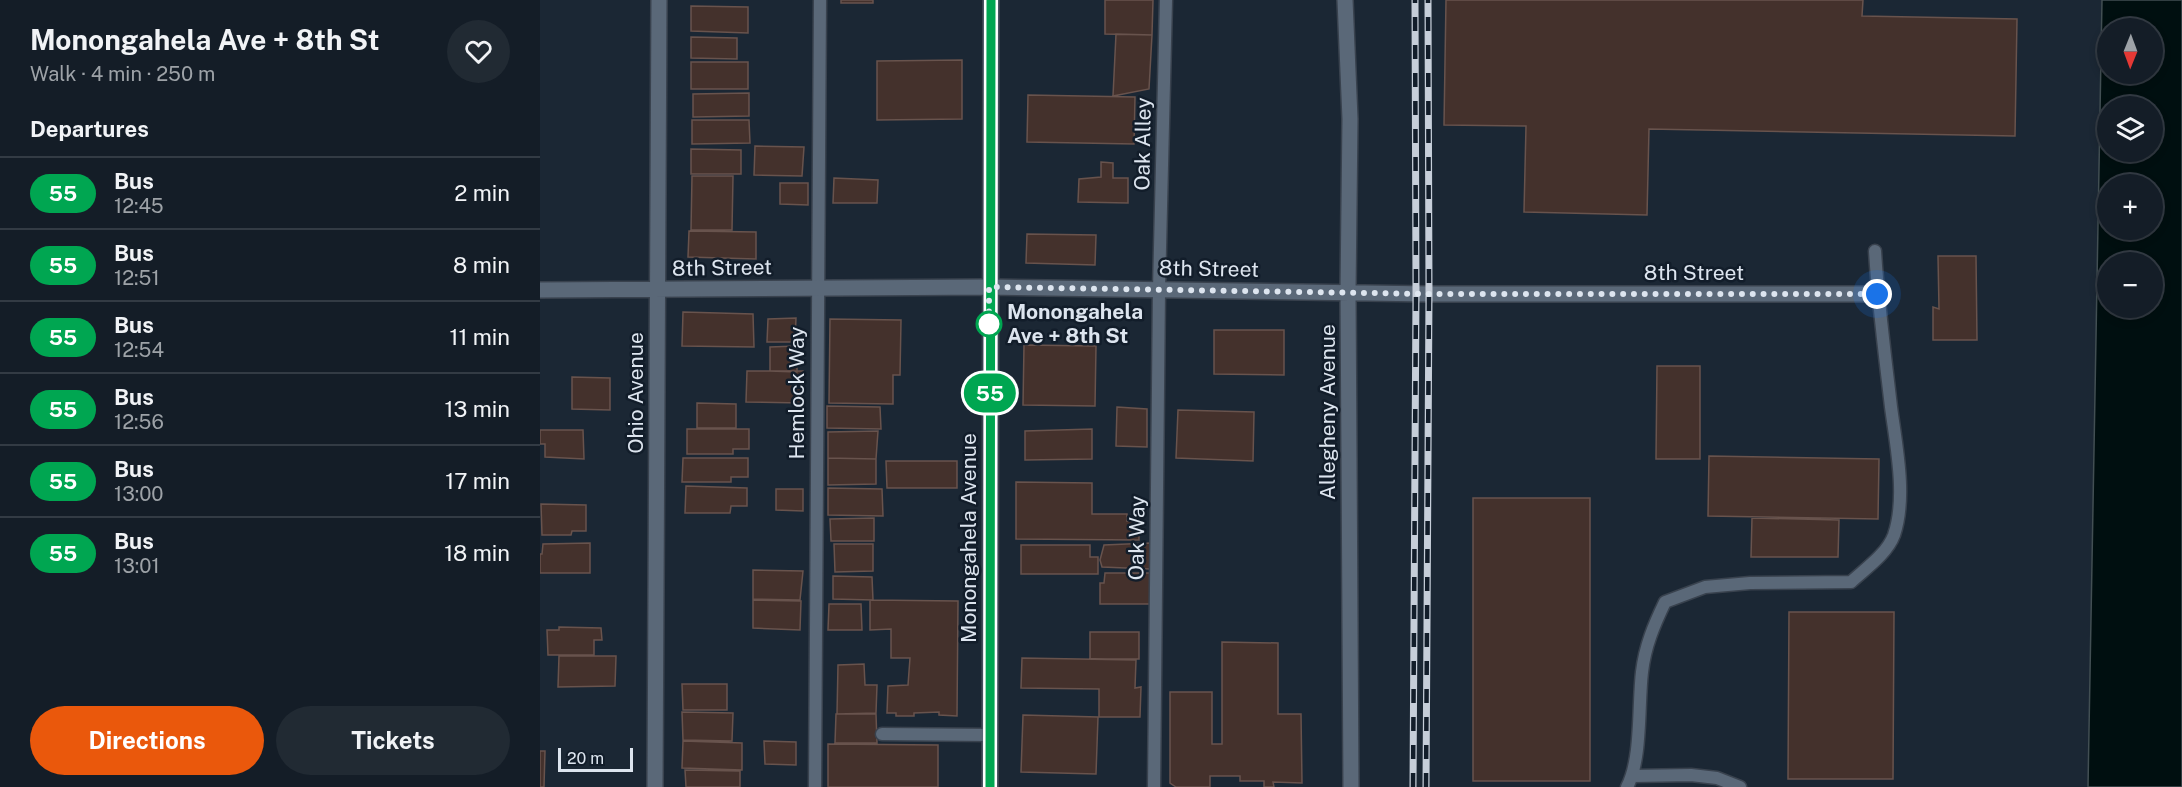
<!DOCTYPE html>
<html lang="en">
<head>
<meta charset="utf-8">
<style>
	:root { --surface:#141d27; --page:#212a33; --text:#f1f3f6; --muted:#9da2a7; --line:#333b44; --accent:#ea580c }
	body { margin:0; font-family:"Public Sans",sans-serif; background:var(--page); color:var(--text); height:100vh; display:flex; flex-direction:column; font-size:22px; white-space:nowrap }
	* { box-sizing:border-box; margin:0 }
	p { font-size:20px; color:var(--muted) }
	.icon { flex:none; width:33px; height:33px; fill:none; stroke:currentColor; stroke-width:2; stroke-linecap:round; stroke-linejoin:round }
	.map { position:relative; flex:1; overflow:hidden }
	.sheet { display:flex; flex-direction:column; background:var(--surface); width:540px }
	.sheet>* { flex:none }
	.badge { padding:0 12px; border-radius:20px; font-size:21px; line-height:39px }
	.needle { width:39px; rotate:181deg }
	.buttons { position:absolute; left:1557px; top:18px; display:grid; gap:12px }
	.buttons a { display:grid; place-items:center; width:66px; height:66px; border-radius:50%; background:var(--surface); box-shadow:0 3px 9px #0003,0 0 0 2px var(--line); font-size:30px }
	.scale { position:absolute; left:18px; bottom:15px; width:75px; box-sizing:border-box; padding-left:6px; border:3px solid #dde5ef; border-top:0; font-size:16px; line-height:21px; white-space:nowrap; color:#dde5ef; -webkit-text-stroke:4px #121d2a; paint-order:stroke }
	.you { position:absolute; width:30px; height:30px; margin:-15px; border:4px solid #fff; border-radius:50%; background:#1a73e8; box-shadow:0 0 0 9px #1a73e833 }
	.map>.badge { position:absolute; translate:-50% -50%; box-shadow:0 0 0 3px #fff }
	h2 { padding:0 30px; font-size:22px; line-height:54px }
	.round { display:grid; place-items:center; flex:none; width:63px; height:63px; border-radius:32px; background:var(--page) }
	.summary { display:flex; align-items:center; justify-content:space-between; height:102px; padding:0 30px }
	h1 { font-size:28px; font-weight:700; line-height:45px }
	.button { display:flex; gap:12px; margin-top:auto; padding:12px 30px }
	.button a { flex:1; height:69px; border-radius:36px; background:var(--accent); color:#fff; font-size:24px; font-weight:700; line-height:69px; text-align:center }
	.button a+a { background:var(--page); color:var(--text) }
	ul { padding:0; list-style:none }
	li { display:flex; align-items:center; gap:18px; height:72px; padding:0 30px; border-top:2px solid var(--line) }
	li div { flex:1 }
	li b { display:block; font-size:22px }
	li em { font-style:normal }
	li .badge { min-width:66px; font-weight:700; text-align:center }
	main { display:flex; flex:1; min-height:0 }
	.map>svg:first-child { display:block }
	.water { fill:#000f10; stroke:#424f53; stroke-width:1.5; fill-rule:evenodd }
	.building { fill:#44312c; stroke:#68534d; stroke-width:1.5 }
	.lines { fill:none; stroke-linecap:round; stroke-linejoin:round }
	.service-casing { stroke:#39424e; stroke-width:15 }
	.minor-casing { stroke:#39424e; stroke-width:18 }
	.secondary-casing { stroke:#39424e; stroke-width:18 }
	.service { stroke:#5a6878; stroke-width:12 }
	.minor { stroke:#5a6878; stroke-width:15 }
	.secondary { stroke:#5a6878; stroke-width:15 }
	.rail-casing { stroke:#c6ced9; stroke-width:7 }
	.rail { stroke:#121d2a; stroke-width:4.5; stroke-dasharray:14; stroke-linecap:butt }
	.line-casing { stroke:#fff; stroke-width:14 }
	.line { stroke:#00a651; stroke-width:9 }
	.walk { stroke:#dde5ef; stroke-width:6; stroke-dasharray:0 10.8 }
	.stop-dot { fill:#fff; stroke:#00a651; stroke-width:3 }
	.labels { text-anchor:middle; stroke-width:5; stroke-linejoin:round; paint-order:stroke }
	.street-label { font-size:21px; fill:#dde5ef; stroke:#121d2a }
	.stop-label { font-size:21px; font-weight:bold; fill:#dde5ef; stroke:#121d2a; text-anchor:start }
</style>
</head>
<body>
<main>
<section class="sheet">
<div class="summary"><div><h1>Monongahela Ave + 8th St</h1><p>Walk · 4 min · 250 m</p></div><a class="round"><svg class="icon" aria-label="heart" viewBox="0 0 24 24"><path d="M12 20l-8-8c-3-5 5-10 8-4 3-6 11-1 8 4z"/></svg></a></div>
<h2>Departures</h2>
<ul>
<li><span class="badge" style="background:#00a651;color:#fff">55</span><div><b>Bus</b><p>12:45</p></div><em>2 min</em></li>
<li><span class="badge" style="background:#00a651;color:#fff">55</span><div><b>Bus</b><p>12:51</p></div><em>8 min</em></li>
<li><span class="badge" style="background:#00a651;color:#fff">55</span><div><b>Bus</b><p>12:54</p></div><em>11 min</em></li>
<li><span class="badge" style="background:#00a651;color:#fff">55</span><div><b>Bus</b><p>12:56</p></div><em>13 min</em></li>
<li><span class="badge" style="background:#00a651;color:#fff">55</span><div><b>Bus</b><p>13:00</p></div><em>17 min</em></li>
<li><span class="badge" style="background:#00a651;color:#fff">55</span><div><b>Bus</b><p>13:01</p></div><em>18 min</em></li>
</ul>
<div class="button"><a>Directions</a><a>Tickets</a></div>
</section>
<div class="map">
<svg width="1642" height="787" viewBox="0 0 1642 787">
	<rect width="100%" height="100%" fill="#1b2734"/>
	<path class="water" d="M1562,0H1642V787H1548ZM1568,28H1612V74H1568ZM1568,106H1612V152H1568ZM1568,184H1612V230H1568ZM1568,262H1612V308H1568Z"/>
	<path class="building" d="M301,0H333V3H301Z
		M565,0H613L612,35L565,34Z
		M906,0H1323L1322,16L1477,19L1475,136L1109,129L1107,215L984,212L986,126L904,125Z
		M151,6L208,7V33L151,31Z
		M576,34L612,35L609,89L573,96Z
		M151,37L197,38V59L151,58Z
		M422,60V119L337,120V61Z
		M151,62H208V89H151Z
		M209,93V116L153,117V94Z
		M488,95L595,97L594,144L487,142Z
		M152,120H209L210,143L152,144Z
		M215,146L264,147L262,176L214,175Z
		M151,149L201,150V174H151Z
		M561,162L573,163V178H588V203L538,202L539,179L561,177Z
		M152,176H193L192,230H151Z
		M294,178L338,180L337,203H293Z
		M240,183H268V205L240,204Z
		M149,231L216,232V259L148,257Z
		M487,234L556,235L555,265L486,263Z
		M1398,256H1436L1437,340H1393V307L1399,309Z
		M143,312L213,314L214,347L142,346Z
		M256,318L255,342H227L228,319Z
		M290,319L361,320L360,375H353V404L289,403Z
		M674,330H744V375L674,374Z
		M484,345L556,346L555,406L483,405Z
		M257,346V372L230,371V347Z
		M1117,366H1160V459H1116Z
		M207,371H263L262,403L206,402Z
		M32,377L70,378V410L32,409Z
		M157,403L196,404V428H157Z
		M287,406L340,407L341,429L287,428Z
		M577,407L607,409V447L576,446Z
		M638,410L714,412L713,461L636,458Z
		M147,429H209V449H193V454H147Z
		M552,429V459L485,460V431Z
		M0,430H43L44,459L5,457V444H0Z
		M338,431L336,459L288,458V432Z
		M1169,456L1339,459L1338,519L1168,516Z
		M143,458H208V477H191V482H142Z
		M288,458L336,459V484L288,485Z
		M346,461H417V488H347Z
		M476,482L552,483V514H587V521H599V540L476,539Z
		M146,486L207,488V506H191L190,513H145Z
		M288,488L342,489L343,516L288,515Z
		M236,489H263V511L236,510Z
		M933,498H1050V781H933Z
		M1,504L46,505V531H32L31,535H2Z
		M334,518V541H291L290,519Z
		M1212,518L1299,520L1298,557H1211Z
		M50,543V573H0V554H2L3,544Z
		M610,543V569L562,567L560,560L564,545Z
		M294,544H333V571L295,572Z
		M481,545H550V557H558V574H481Z
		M213,570L263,571L260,600L213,599Z
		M565,573H610V604H560V583H564Z
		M293,576L332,577L333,600L293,599Z
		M213,600L261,601L260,630L213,628Z
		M330,600L418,601L417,716L399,715V712L374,713V716H356V713H347L348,686L368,685L370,658H351V629L330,630Z
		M289,604H321L322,630H288Z
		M1249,612H1354L1353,779H1248Z
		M19,627L61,628L62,640H54V655H8L7,630H19Z
		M550,632H599V659H550Z
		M682,642L738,643V714H761L762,783L733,782L734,787H724V781H700V776H670V787H636L630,783V692H672V744H682Z
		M19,656H76L75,686L18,687Z
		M482,658L596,660L595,688L601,687L600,717H559V689L481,688Z
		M324,664L325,685H337L336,713L297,714L298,665Z
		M142,684H187V710H143Z
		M142,712L193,713L192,741L143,740Z
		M296,714H336L337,743H295Z
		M483,715L558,717L556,774L481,772Z
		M143,741L202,743V770L142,768Z
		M224,741L256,742V765L225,764Z
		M288,744L398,745V787H288Z
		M0,751H5L4,787H0Z
		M145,770L200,771V787H146Z"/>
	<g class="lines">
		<g class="service-casing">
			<path id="service" d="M342,734L450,735
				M1093,776L1151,775L1177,778L1200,787
				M275,787L280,0
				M614,787L619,289L626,0
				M1087,787C1102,759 1098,705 1102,672C1105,646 1114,625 1125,602L1165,587L1210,583L1311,582C1325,569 1347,554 1354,535C1367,497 1356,445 1351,407C1345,355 1338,303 1335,251"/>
		</g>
		<g class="minor-casing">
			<path id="minor" d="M805,0L810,119L808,292L811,787
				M0,290L449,287L889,294H1337
				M115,787L119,0"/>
		</g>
		<g class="secondary-casing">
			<path id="secondary" d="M450,787L451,0"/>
		</g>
		<use href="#service" class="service"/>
		<use href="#minor" class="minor"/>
		<use href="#secondary" class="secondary"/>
		<g class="rail-casing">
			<path id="rail" d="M873,787L876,293L875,0
				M886,787L889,294L888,0"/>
		</g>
		<use href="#rail" class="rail"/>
	</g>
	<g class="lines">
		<g class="line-casing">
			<path id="line" d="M450,787L451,0"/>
		</g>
		<use href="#line" class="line"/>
		<path class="walk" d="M449,324V334V287L890,294H1337"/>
	</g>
	<circle class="stop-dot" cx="449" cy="324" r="12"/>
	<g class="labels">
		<g class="street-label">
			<text transform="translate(603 144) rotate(-89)" y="7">Oak Alley</text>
			<text transform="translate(182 268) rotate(-1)" y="7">8th Street</text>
			<text transform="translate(669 269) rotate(1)" y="7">8th Street</text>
			<text x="1154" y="280">8th Street</text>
			<text transform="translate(96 393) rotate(-90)" y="7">Ohio Avenue</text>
			<text transform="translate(257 393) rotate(-90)" y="7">Hemlock Way</text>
			<text transform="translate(788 412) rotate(-90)" y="7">Allegheny Avenue</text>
			<text transform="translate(429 538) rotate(-90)" y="7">Monongahela Avenue</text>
			<text transform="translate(597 538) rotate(-89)" y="7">Oak Way</text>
		</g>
		<g class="stop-label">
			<text x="467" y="319">Monongahela<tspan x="467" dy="24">Ave + 8th St</tspan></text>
		</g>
	</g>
</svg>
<div class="buttons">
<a><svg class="needle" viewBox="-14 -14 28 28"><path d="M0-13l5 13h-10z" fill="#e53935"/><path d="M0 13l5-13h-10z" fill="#9da2a7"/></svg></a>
<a><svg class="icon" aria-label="layers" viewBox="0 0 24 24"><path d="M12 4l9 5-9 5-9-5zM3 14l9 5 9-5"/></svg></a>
<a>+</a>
<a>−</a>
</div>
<div class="scale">20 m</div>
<div class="you" style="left:1337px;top:294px"></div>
<b class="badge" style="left:450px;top:393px;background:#00a651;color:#fff">55</b>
</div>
</main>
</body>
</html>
